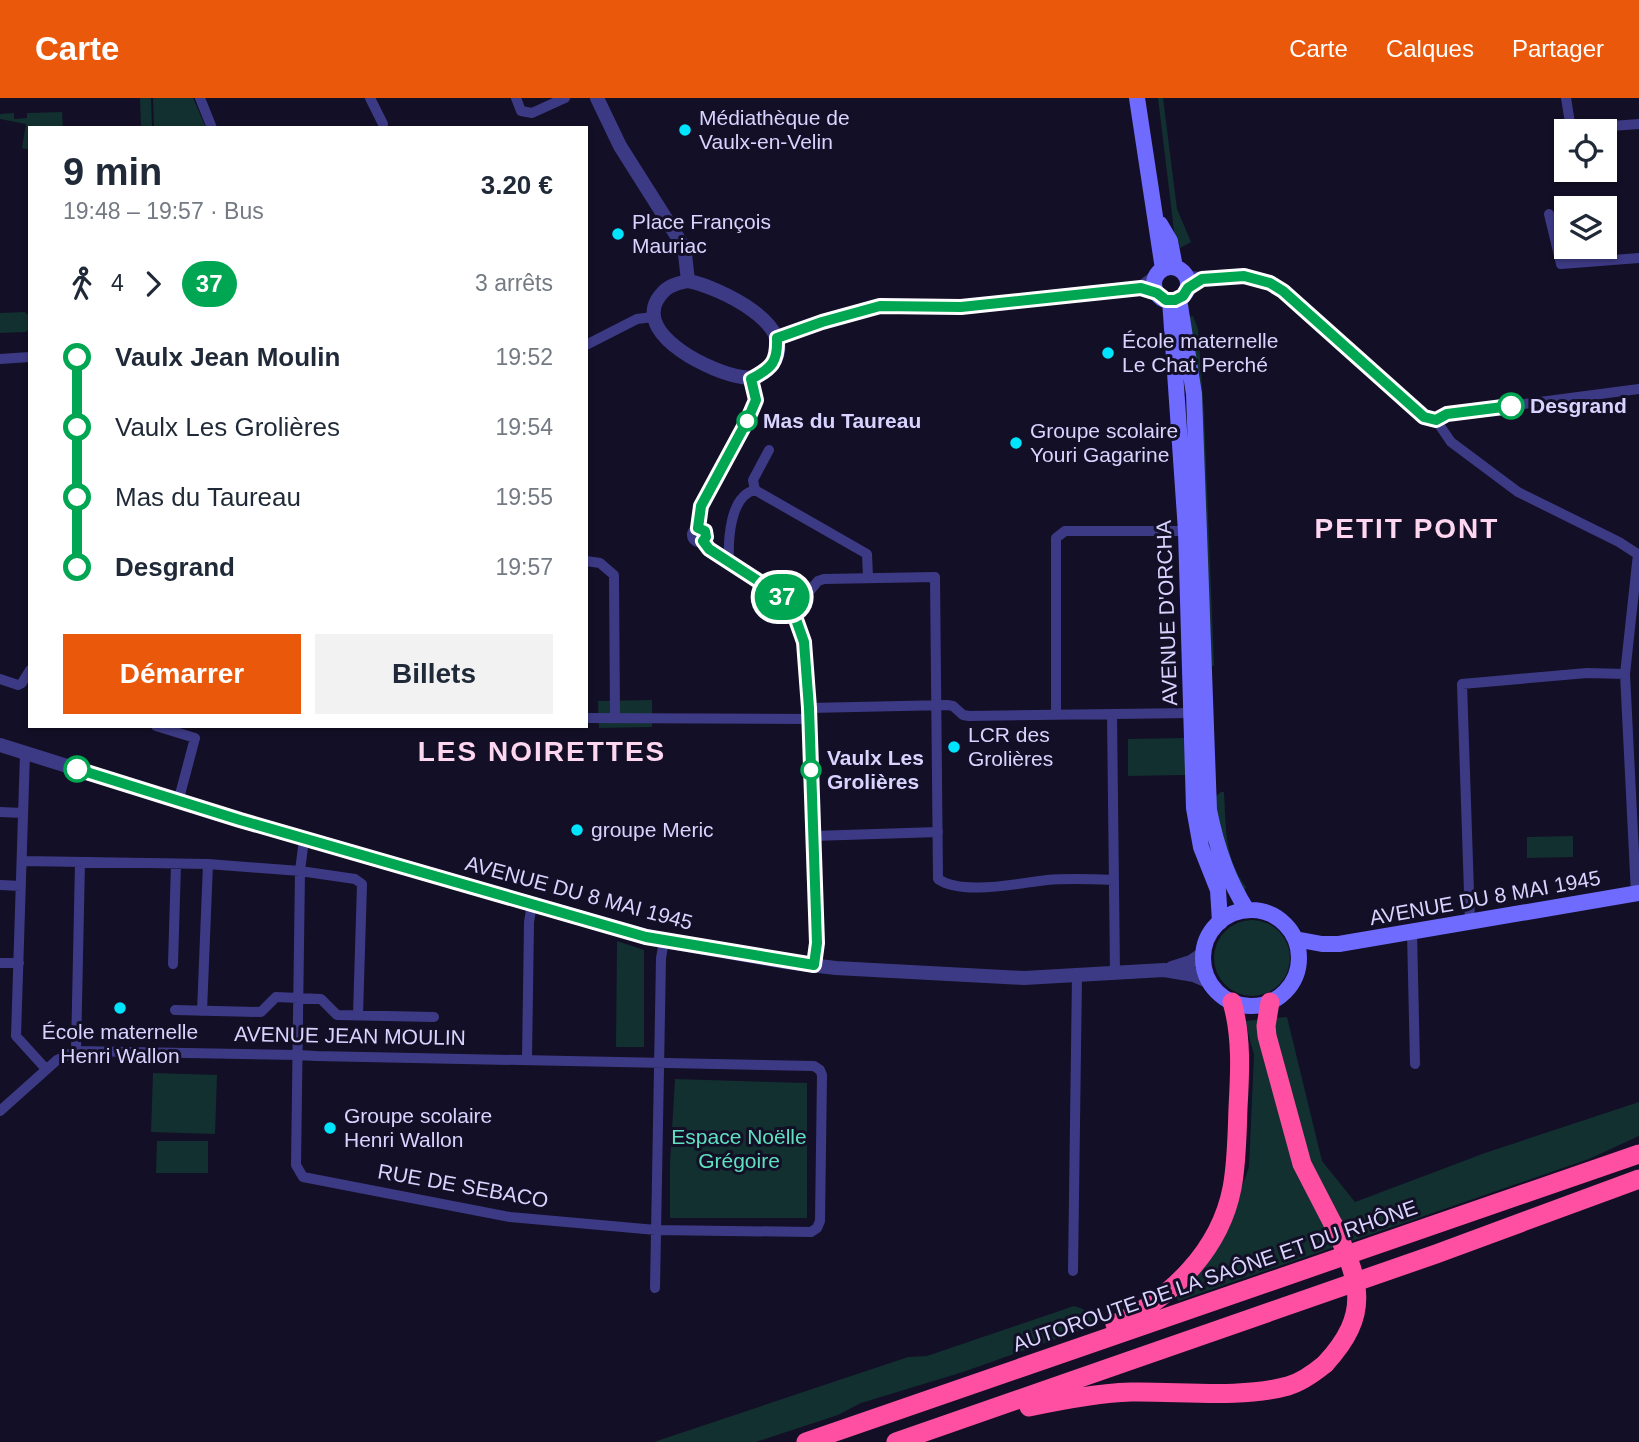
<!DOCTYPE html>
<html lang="fr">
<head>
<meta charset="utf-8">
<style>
	:root { --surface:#fff; --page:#f2f2f3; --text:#1f2937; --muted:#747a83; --accent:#ea580c }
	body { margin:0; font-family:Arial,sans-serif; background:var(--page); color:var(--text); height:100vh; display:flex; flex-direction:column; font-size:26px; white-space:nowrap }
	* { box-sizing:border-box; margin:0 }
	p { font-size:23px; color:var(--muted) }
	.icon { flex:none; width:38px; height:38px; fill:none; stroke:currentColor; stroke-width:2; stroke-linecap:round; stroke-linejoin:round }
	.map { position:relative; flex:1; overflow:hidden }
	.panel { position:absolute; left:28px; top:28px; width:560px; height:602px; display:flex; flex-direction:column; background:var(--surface); border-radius:0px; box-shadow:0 2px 5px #0004 }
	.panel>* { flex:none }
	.badge { padding:0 14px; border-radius:23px; font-size:24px; line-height:46px }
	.buttons { position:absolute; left:1554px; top:21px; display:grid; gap:14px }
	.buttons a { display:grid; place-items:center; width:63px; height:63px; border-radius:0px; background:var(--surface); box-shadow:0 2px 5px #0004; font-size:35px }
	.map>.badge { position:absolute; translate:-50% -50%; box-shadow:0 0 0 4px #fff }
	.legs { display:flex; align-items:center; gap:10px; height:77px; padding:0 35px; font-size:23px }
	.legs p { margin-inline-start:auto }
	.summary { display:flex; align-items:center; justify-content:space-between; height:119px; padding:0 35px }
	h1 { font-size:38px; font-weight:600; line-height:52px }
	.primary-button { display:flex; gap:14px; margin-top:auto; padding:14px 35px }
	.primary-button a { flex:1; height:80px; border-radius:0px; background:var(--accent); color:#fff; font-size:28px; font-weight:600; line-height:80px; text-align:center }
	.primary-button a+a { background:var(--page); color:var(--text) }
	ul { padding:0 35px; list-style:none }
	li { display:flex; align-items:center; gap:24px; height:70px; font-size:26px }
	li i { display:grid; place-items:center; width:10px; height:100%; margin:0 9px; background:currentColor }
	li i::after { content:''; width:18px; height:18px; margin:-9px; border:5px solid; border-radius:50%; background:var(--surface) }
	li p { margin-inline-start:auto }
	li:first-child i { background:linear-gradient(#0000 50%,currentColor 0) }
	li:last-child i { background:linear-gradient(currentColor 50%,#0000 0) }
	header { display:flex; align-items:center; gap:42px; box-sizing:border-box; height:98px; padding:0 35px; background:var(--accent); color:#fff }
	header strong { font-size:33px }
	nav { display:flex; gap:38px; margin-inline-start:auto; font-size:24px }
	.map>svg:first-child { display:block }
	.green { fill:#12302f }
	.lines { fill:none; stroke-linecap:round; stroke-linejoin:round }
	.minor { stroke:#3d3a85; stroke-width:10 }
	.tertiary { stroke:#3d3a85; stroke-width:14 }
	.secondary { stroke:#6f6bff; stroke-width:16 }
	.motorway { stroke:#ff4fa3; stroke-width:19 }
	.motorway-bridge { stroke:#ff4fa3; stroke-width:19 }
	.line-1-casing { stroke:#fff; stroke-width:16 }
	.line-1 { stroke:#00a651; stroke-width:10 }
	.poi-dot { fill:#00e5ff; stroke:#130f26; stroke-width:2.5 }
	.stop-1-dot { fill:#fff; stroke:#00a651; stroke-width:3.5 }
	.labels { text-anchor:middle; stroke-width:6; stroke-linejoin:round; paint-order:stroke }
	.poi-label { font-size:21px; fill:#d9d4ff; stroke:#130f26; text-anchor:start }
	.stop-label { font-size:21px; font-weight:bold; fill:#d9d4ff; stroke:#130f26; text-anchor:start }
	.street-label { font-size:21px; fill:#d9d4ff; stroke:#130f26 }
	.park-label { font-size:21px; fill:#5fe0c0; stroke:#130f26 }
	.district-label { font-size:28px; font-weight:bold; letter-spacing:2px; fill:#ffd6f0; stroke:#130f26 }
</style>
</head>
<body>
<header>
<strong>Carte</strong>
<nav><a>Carte</a><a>Calques</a><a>Partager</a></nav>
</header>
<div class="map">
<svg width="1639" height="1344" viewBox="0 0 1639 1344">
	<rect width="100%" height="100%" fill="#130f26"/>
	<path class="green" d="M140,0H151L152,30H141Z
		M153,0H193L206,30H154Z
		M1158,0H1163L1177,111L1191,144L1180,150L1178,141H1175Z
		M62,14L63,30H30V52L22,50L26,26L0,21V16L14,15V21L27,20V15Z
		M25,214L28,217V232L26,234L0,235V215Z
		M1193,218L1198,231L1204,315L1214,567L1210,570L1186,219Z
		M652,602V629L599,630L598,603Z
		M1185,640V677L1128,678V641Z
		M1221,694H1224C1226,728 1224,760 1246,789L1243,796L1215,722L1216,698Z
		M1573,738V759L1527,760V739Z
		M1214 860a38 38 0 1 1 76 0a38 38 0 1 1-76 0Z
		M617,843L644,852V949H616Z
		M1287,919L1322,1063L1355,1104L1485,1055L1639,1004V1038L1589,1061L1178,1203L1176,1196L1230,1123L1249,1069L1254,957L1245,923Z
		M153,975L217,977L215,1036L151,1034Z
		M675,981L807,985V1120H670V1065Z
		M157,1043H208V1075H156Z
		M1074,1208C1084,1211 1089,1213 1092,1223L1087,1230L963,1274L861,1305L838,1317L756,1344H654L908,1259L927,1258Z"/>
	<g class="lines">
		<path class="minor" d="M200,0L212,30
			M370,0L383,26
			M516,0L521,13L532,15L565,0
			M1566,0L1571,31L1639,26
			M1549,116L1561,166L1639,160
			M1186,177C1222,185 1249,171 1283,193L1413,310L1424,319L1436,322L1451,344L1518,394L1619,444L1639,457
			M586,247L637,221L653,219
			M0,261L30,259
			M1436,322L1447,316L1639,291
			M755,392L753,382L769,352
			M692 437a7 7 0 1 1 14 0a7 7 0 1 1-14 0Z
			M698,430L701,408L747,323L756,302L751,281
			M703,443L709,451L780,497L793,513L804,544L809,599L817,845L814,867
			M586,463L600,465L614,477L615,620
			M729,466C728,444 729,398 755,392L867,456L868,479
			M793,513L818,483L824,481L935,479L938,781C963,798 1018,785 1047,782C1069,780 1091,781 1113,782
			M0,581L18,587L22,585L30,572
			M809,610L947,607L953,608L963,617L969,618L1192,615
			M1112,616L1115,875
			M1056,617V440L1065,433H1186
			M586,620L809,621
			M156,628L195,640L178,704
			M25,655L16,938L46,971
			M0,714L23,715
			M813,738L938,734
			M23,763L208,766L300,773L355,781L362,786L358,917
			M0,787L21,788
			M1636,796L1625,576L1638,456
			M1470,824L1462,586L1587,575L1625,576
			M1412,834L1415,966
			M0,865H19
			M173,866L176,766
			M175,912L261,914L276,899L321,901L337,917L434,919
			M202,913L208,766
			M76,953L80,764
			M527,961L529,824L532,806
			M0,1013L57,962L76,953L298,957L316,958L814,968L820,972L822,977L820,1123L817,1130L811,1134L656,1132L510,1119L303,1079L296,1067L300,773L304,741
			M1073,1173L1077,878
			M655,1190L661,860L664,843"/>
		<path class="tertiary" d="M597,0L620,48L680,143L685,156L688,183
			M688,183C716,188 806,229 770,269C762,278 753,281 742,279C713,275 637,239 657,202C665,189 673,186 688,183Z
			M1141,190L1156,179
			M777,240L822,224L880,208L961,209L1141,190L1157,195
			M0,647L240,722L664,843L785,864L836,870L1024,880L1164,872L1194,877L1210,884
			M1172,870L1191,864L1204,855"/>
		<path class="secondary" d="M1137,0L1163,171
			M1160,126L1170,143L1175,169
			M1154 186a17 17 0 1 1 34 0a17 17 0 1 1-34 0Z
			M1179,201L1194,296L1209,712C1216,747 1227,781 1247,812
			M1170,202L1186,433L1194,710L1201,749L1218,792L1220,824
			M1203 860a48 48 0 1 1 96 0a48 48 0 1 1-96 0Z
			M1295,841L1322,846H1339L1639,795"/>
		<path class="motorway" d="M1270,904L1266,928L1267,938L1302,1066L1333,1126
			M1115,1226C1171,1201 1220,1152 1232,1090C1237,1064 1237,1036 1238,1010C1240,975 1242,938 1232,904
			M1029,1309C1062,1302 1097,1295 1131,1294C1180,1293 1240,1301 1288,1288C1302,1284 1314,1275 1325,1266
			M806,1344L1639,1056
			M896,1344L1436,1156L1639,1081"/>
		<path class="motorway-bridge" d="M1325,1266C1372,1215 1360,1183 1333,1126"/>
	</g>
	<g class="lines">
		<g class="line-1-casing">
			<path id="line-1" d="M77,671L240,722L646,839L814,867L817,845L809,610L804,544L793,513L780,497L709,451L703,443L706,439L705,433L698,430L701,408L747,323L756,302L751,281C772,270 778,264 777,240L822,224L880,208L961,209L1141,190L1157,195L1166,202H1175L1183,198L1188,190L1202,181L1244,178L1270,185L1283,193L1424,319L1436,322L1447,316L1511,308"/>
		</g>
		<use href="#line-1" class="line-1"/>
	</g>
	<g class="poi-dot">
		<circle cx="685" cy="32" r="7"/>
		<circle cx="618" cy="136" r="7"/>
		<circle cx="1108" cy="255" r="7"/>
		<circle cx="1016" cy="345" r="7"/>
		<circle cx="954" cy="649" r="7"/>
		<circle cx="577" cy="732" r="7"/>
		<circle cx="120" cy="910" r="7"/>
		<circle cx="330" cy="1030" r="7"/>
	</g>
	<g class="stop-1-dot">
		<circle cx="1511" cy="308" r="12"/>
		<circle cx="747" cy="323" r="9"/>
		<circle cx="77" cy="671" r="12"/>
		<circle cx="811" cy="672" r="9"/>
	</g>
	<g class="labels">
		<g class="poi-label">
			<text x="699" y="27">Médiathèque de<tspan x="699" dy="24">Vaulx-en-Velin</tspan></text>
			<text x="632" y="131">Place François<tspan x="632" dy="24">Mauriac</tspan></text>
			<text x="1122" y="250">École maternelle<tspan x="1122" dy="24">Le Chat Perché</tspan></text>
			<text x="1030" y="340">Groupe scolaire<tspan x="1030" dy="24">Youri Gagarine</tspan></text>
			<text x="968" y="644">LCR des<tspan x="968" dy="24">Grolières</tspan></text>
			<text x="591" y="739">groupe Meric</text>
			<text x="120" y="941" text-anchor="middle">École maternelle<tspan x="120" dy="24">Henri Wallon</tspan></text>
			<text x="344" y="1025">Groupe scolaire<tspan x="344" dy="24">Henri Wallon</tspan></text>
		</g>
		<g class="stop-label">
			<text x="1530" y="315">Desgrand</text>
			<text x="763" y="330">Mas du Taureau</text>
			<text x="827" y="667">Vaulx Les<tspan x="827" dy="24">Grolières</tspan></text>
		</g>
		<g class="street-label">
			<text transform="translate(1167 515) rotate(-92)" y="7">AVENUE D'ORCHA</text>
			<text transform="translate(579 795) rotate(15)" y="7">AVENUE DU 8 MAI 1945</text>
			<text transform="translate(1485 800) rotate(-10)" y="7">AVENUE DU 8 MAI 1945</text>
			<text transform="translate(350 938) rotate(1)" y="7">AVENUE JEAN MOULIN</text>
			<text transform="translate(463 1088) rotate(10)" y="7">RUE DE SEBACO</text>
			<text transform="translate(1215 1178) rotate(-19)" y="7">AUTOROUTE DE LA SAÔNE ET DU RHÔNE</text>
		</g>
		<g class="park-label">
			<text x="739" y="1046">Espace Noëlle<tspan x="739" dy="24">Grégoire</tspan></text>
		</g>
		<g class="district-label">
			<text x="1407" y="440">PETIT PONT</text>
			<text x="542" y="663">LES NOIRETTES</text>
		</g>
	</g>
</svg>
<div class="buttons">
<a><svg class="icon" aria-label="locate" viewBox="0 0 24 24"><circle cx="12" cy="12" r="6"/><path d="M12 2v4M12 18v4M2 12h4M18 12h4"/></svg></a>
<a><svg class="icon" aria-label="layers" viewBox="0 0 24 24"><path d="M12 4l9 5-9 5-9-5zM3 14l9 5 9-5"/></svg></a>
</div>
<b class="badge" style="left:782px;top:499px;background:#00a651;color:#fff">37</b>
<section class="panel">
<div class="summary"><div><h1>9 min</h1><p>19:48 – 19:57 · Bus</p></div><b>3.20 €</b></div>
<div class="legs"><svg class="icon" aria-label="walk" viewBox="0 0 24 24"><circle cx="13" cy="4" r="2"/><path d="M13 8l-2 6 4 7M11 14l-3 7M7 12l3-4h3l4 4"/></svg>4<svg class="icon" aria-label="forward" viewBox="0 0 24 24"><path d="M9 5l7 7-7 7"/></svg><b class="badge" style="background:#00a651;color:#fff">37</b><p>3 arrêts</p></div>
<ul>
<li><i style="color:#00a651"></i><b>Vaulx Jean Moulin</b><p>19:52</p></li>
<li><i style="color:#00a651"></i><span>Vaulx Les Grolières</span><p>19:54</p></li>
<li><i style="color:#00a651"></i><span>Mas du Taureau</span><p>19:55</p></li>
<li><i style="color:#00a651"></i><b>Desgrand</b><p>19:57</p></li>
</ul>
<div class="primary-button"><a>Démarrer</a><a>Billets</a></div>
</section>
</div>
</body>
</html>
